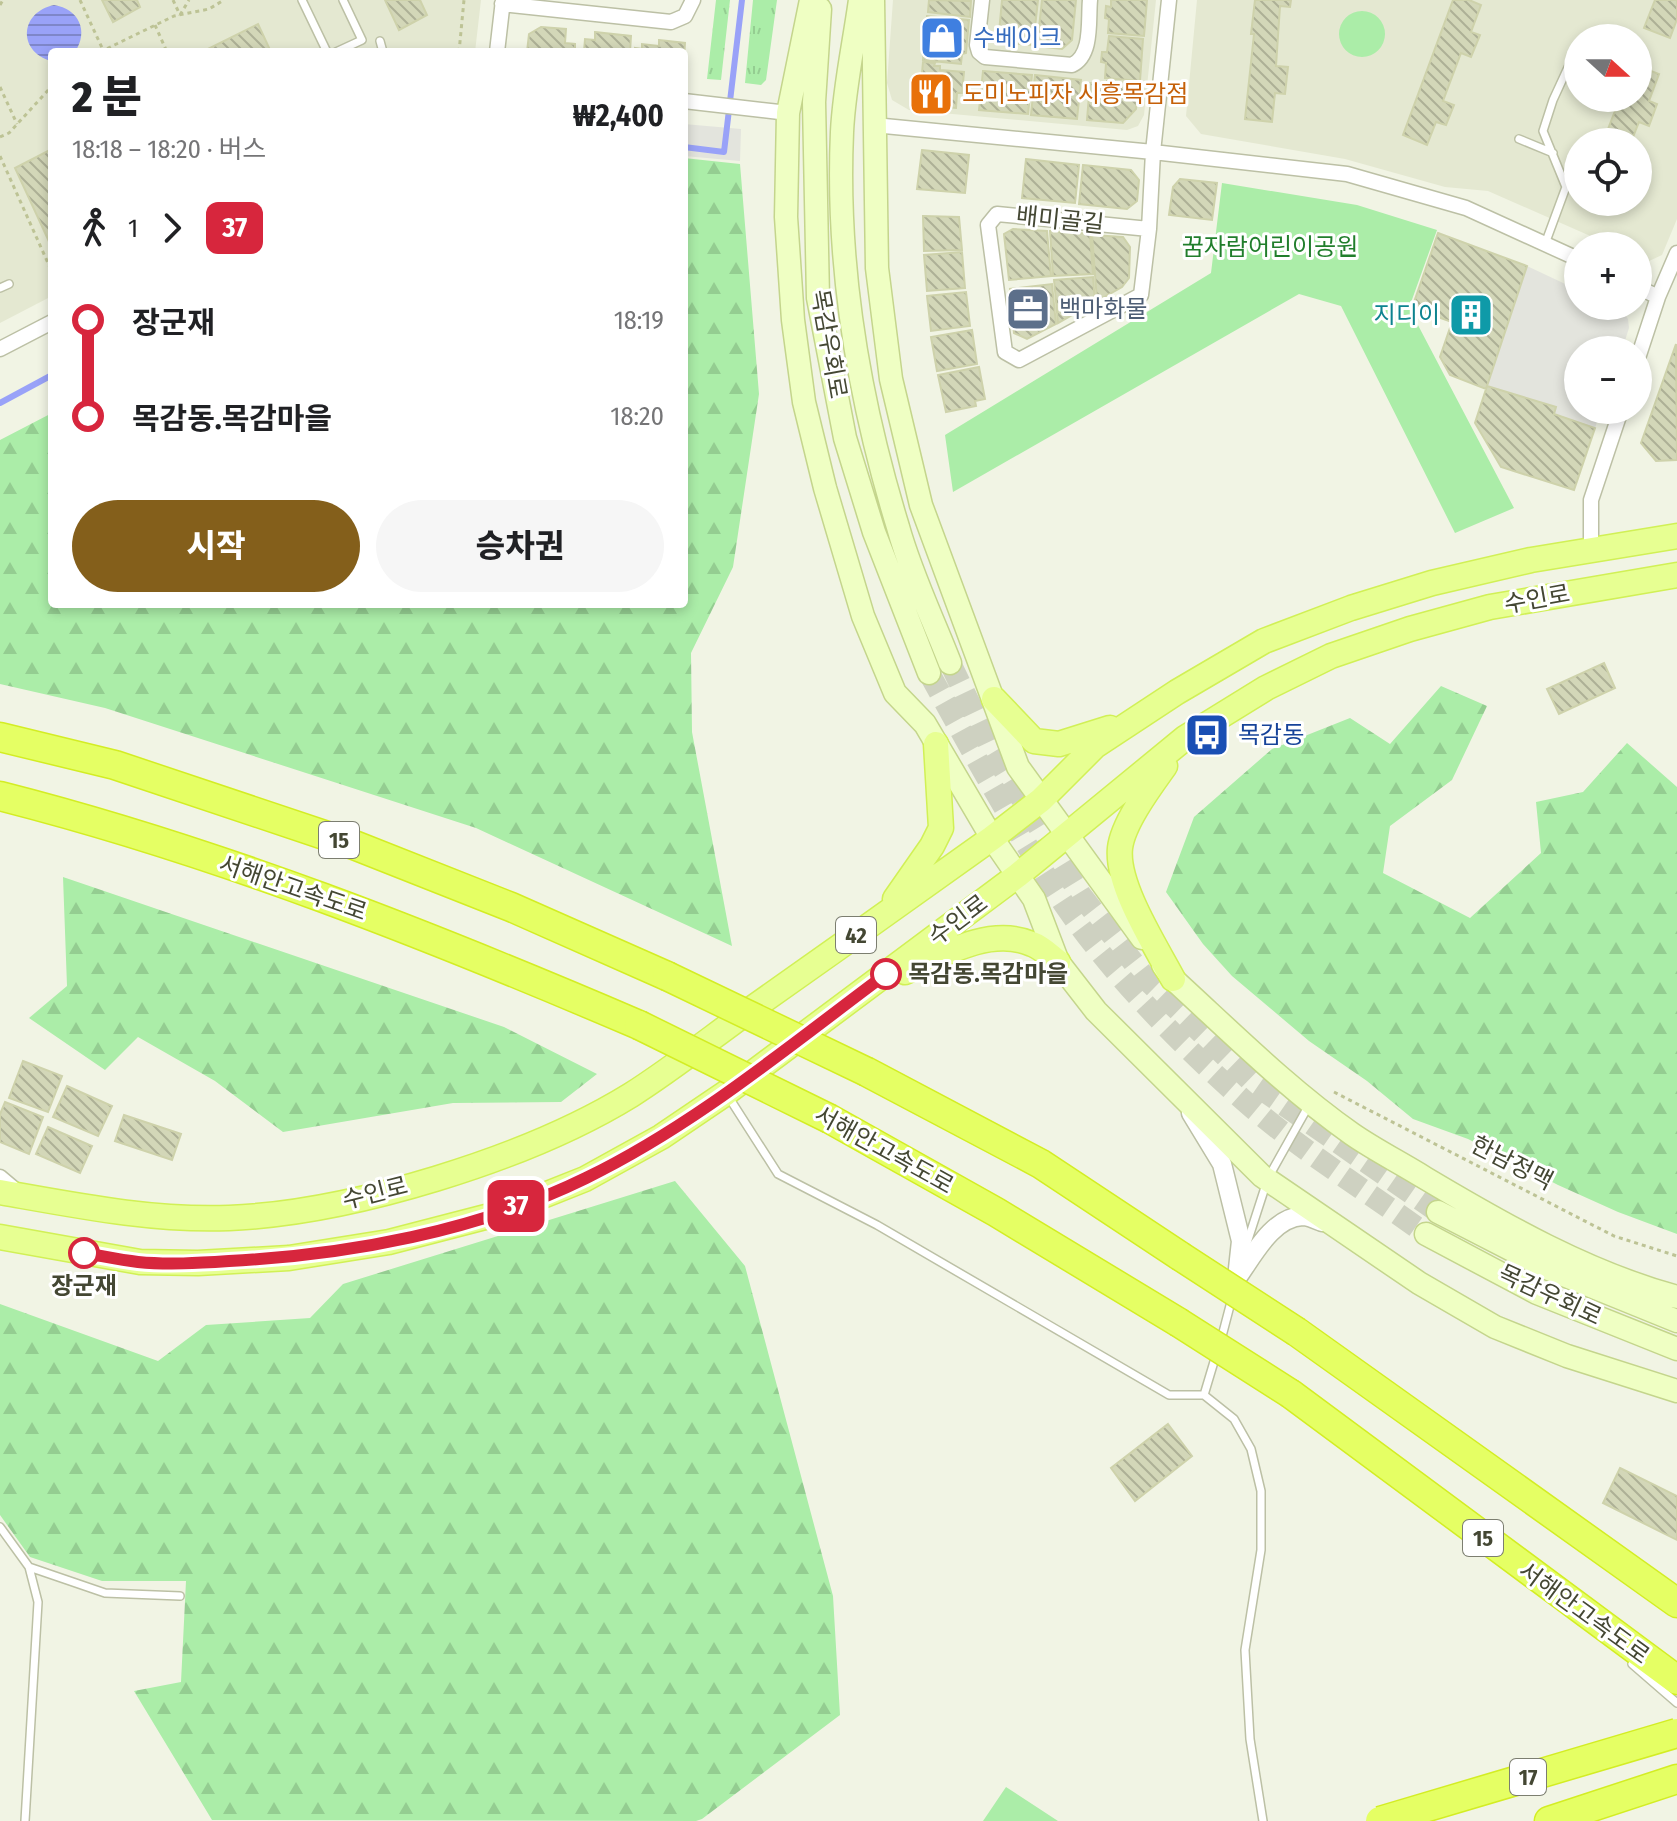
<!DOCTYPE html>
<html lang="ko">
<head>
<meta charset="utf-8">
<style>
	:root { --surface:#fff; --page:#f6f6f6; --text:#202124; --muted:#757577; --accent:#845f1b }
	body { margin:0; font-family:"Fira Sans Condensed","Noto Sans KR",sans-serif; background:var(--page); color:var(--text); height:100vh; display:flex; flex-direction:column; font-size:30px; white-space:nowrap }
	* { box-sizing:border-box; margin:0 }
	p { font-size:26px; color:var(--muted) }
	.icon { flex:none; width:44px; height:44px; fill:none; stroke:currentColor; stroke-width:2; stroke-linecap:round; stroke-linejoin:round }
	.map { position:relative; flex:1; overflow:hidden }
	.details { position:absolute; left:48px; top:48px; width:640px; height:560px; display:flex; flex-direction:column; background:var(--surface); border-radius:8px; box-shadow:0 4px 12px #0003 }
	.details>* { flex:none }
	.badge { padding:0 16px; border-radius:12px; font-size:28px; line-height:52px }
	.needle { width:52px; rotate:111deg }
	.fabs { position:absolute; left:1564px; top:24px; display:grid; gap:16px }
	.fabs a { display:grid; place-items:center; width:88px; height:88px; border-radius:50%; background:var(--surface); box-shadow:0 4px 12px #0003; font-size:40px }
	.map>.badge { position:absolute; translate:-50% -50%; box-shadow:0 0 0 4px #fff }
	.legs { display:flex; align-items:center; gap:12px; height:88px; padding:0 24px; font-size:26px }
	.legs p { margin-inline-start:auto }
	.head { display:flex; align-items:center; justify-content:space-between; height:136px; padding:0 24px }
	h1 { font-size:44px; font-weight:800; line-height:60px }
	.cta { display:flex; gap:16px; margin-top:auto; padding:16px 24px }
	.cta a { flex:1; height:92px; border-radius:48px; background:var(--accent); color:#fff; font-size:32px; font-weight:800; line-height:92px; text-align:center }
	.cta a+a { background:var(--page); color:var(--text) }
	ul { padding:0 24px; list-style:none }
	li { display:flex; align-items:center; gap:28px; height:96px; font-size:30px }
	li i { display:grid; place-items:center; width:12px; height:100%; margin:0 10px; background:currentColor }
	li i::after { content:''; width:20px; height:20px; margin:-10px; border:6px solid; border-radius:50%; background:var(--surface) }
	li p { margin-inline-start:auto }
	li:first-child i { background:linear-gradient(#0000 50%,currentColor 0) }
	li:last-child i { background:linear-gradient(currentColor 50%,#0000 0) }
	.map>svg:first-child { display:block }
	.residential { fill:#e4e8d1; fill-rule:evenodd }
	.grass { fill:url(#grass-tufts) }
	.forest { fill:url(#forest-firs) }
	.park { fill:#abeda8 }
	.parking { fill:#e3e4dd }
	.water { fill:url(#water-rules) }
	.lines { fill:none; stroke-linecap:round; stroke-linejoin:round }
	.stream { stroke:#99a2f8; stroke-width:6 }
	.building { fill:url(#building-back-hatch); stroke:#ced2ab; stroke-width:2 }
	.secondary-tunnel { stroke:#ced1c1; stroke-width:22; stroke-dasharray:22 11; stroke-linecap:butt }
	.service-casing { stroke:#bcc0a5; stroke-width:10 }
	.minor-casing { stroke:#bcc0a5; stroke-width:17 }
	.tertiary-casing { stroke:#bcc0a5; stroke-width:21 }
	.secondary-casing { stroke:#c4d58c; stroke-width:25 }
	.primary-casing { stroke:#d1f056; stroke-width:27 }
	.motorway-casing { stroke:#d3ed24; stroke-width:31 }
	.path { stroke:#bdc395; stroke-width:3; stroke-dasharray:4 4; stroke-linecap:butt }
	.service { stroke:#fff; stroke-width:7 }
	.minor { stroke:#fff; stroke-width:14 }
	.tertiary { stroke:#fff; stroke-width:18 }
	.secondary { stroke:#efffc3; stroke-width:22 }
	.primary { stroke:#e7ff92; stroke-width:24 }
	.motorway { stroke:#e5ff64; stroke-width:28 }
	.motorway-bridge-casing { stroke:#d3ed24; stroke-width:31; stroke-linecap:butt }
	.motorway-bridge { stroke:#e5ff64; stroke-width:28 }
	.line-1-casing { stroke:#fff; stroke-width:18 }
	.line-1 { stroke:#d7263d; stroke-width:12 }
	.stop-1-dot { fill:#fff; stroke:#d7263d; stroke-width:4 }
	.labels { text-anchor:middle; stroke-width:6; stroke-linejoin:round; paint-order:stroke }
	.shield { fill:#fff; stroke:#7c7e70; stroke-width:2 }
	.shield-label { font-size:22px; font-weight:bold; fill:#444733 }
	.shop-label { font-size:24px; fill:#366cbe; stroke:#fff; text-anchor:start }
	.food-label { font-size:24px; fill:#c56008; stroke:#fff; text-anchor:start }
	.street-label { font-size:24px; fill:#444733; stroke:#fff }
	.park-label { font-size:24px; fill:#217e2c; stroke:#fff }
	.service-label { font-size:24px; fill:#4e5e75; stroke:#fff; text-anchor:start }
	.culture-label { font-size:24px; fill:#0d838f; stroke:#fff; text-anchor:end }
	.transit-label { font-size:24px; fill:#164399; stroke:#fff; text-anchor:start }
	.stop-label { font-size:24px; font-weight:bold; fill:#444733; stroke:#fff; text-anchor:start }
</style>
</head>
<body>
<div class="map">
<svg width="1677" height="1821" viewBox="0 0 1677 1821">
	<defs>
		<pattern id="grass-tufts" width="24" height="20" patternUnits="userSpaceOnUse" patternTransform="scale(2)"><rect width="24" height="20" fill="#abeda8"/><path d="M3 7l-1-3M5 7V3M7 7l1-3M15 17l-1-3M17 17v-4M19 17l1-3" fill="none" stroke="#94cd91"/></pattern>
		<pattern id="forest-firs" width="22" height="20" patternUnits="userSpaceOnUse" patternTransform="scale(2)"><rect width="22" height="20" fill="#abeda8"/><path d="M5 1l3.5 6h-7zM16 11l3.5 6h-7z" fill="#94cd91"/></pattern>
		<pattern id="water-rules" width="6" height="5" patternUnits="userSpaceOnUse" patternTransform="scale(2)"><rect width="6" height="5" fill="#99a2f8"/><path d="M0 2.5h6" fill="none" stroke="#7e86c9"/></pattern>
		<pattern id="building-back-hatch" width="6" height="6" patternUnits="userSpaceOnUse" patternTransform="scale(2)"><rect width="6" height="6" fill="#d3d7b8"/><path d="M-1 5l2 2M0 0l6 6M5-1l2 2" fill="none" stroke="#adb096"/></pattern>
	</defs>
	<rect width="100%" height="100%" fill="#f1f4e4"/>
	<path class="residential" d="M0,0H481L475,52H52V296L0,323Z
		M893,0H1156L1144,115L1138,126L1127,130L909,110L892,100L887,83Z
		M1197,0H1677V219L1662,255L1647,262L1638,258V246H1613L1488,191L1445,187L1345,159L1201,134L1186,116ZM1578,38H1638V98H1578ZM1578,142H1638V202H1578Z"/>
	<path class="grass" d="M716,0H730L721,80L707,79Z
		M753,0H777L766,80L761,85L745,83Z"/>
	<path class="forest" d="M684,158L740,164L759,394L733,567L691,653L692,732L732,946L476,828L105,708L0,684V440L52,413V604H684Z
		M1441,686L1487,706L1452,780L1390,826L1383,873L1470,918L1541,853L1536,802L1583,792L1627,743L1677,787V1234L1618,1212L1558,1185L1468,1139L1413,1119L1367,1081L1309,1041L1232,976L1203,944L1166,892L1194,817L1272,749L1350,718L1390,744Z
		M63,877L504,1027L597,1074L561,1102L453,1103L283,1132L215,1081L138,1037L105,1070L29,1018L67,986Z
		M675,1181L745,1266L833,1596L840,1715L702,1819L696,1821L212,1820L134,1691L181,1682L186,1581H102L30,1557L0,1515V1304L158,1361L206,1325L310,1318L343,1284Z"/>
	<path class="park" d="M1339 34a23 23 0 1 1 46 0a23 23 0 1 1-46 0Z
		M1222,183L1357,205L1437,230L1409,308L1514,508L1455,533L1341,306L1299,294L953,492L945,435L1211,273Z
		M1006,1787L1058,1821H983Z"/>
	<path class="parking" d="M684,124L741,129L740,161L684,156Z
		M1527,266L1578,290V306H1611L1622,311L1628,319L1629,328L1622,350H1578V410H1601L1595,428L1554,414L1556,407L1487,386Z"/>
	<path class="water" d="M54,5C79,9 89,31 75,52H52L51,61C17,51 20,12 54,5Z"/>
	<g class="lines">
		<path class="stream" d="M684,147L724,152L742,0
			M0,403L52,375"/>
	</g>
	<path class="building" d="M102,0H137L140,7L113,22Z
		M385,0H420L427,15L399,30Z
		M929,0L971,1L970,17L928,12Z
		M1002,0H1038L1033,45L1007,43L999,33Z
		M1042,0H1076L1072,40L1062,49L1037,46Z
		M1111,0H1147L1144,36L1108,33L1109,19L1105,18L1106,6L1111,7Z
		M1255,0H1291L1290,7L1280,6L1276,66L1288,67L1285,94L1275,93L1272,122L1245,119L1254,34H1251Z
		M1453,0H1469L1481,5L1471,32L1480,35L1471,57L1461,53L1443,101L1454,105L1446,125L1436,122L1427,145L1403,135Z
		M1655,0H1677V19L1670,38L1644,28Z
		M927,16L969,20L966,53L962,54L961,64L923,60Z
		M258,24L271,52H202Z
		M541,27L566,29L565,43L575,44V52H527L529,34Z
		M595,32L631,36L630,52H584L585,39L595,40Z
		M1109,36L1143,39L1140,81L1105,78L1106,63L1101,62L1102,52H1107Z
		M659,40L685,43L684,57V52H635V48L642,49V44L659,46Z
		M923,62L935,63L934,66H940V70L964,72L962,93H957L956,108L919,105Z
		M1638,66L1659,74L1649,101L1657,104L1649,126L1639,122L1631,142H1603L1620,98H1638Z
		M983,71L1032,75L1028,114L979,110Z
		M1035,75L1081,80L1077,119L1031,115Z
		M1107,81L1139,84L1136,109L1123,123L1087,120L1090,83L1107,84Z
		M52,149V248L15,168Z
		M922,150L969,155L965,193L917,189Z
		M1026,159L1079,165L1075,203L1022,198Z
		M1083,165L1131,170L1139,180L1137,201L1127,209L1079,204Z
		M1180,179L1217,183L1212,220L1169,215L1173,187Z
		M1581,202H1609L1605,214L1580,204Z
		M923,216L959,217L962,250L924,251Z
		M1013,229L1047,231L1051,276L1009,280L1004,234Z
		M1050,231L1090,234L1093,274L1053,276Z
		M1438,233L1527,266L1486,389L1450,375L1440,357L1452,322L1412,308Z
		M1092,235L1123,237L1130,247L1129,278L1122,287L1097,301Z
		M962,252L965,288L927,291L924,255Z
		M1093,277L1095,302L1058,323L1054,280Z
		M1052,284L1056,324L1027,339L1014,333L1010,289Z
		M966,292L970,326L931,331L927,296Z
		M972,330L977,364L937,371L931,337Z
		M1676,344L1677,460L1656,461L1641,443Z
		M979,367L985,399L975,401L976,406L946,412L938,375Z
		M1487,386L1556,407L1554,414L1595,428L1574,490L1501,467L1475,423Z
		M1604,663L1615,688L1559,714L1547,689Z
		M23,1061L62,1076L48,1112L9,1098Z
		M67,1086L112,1106L98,1136L53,1117Z
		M5,1102L43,1117L29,1154L0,1142V1114Z
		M124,1115L181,1134L172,1160L115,1141Z
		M48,1127L92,1146L80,1173L36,1154Z
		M1168,1424L1192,1456L1135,1501L1111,1468Z
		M1620,1468L1677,1496V1540L1603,1503Z"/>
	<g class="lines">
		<path class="secondary-tunnel" d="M950,663L993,752L1080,894L1148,981L1254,1084L1438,1212
			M929,673C972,751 1015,830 1064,904C1113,975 1176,1040 1240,1097C1297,1148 1364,1189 1426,1234"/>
		<g class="service-casing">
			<path id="service" d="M302,0L327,52
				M380,41L383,52
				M336,52L362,40L343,0
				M1519,139L1553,153
				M1545,244L1566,187L1543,131L1553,100L1571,61
				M0,288L9,284
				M728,1096L778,1174L877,1225L1169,1395H1204
				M1247,1243L1268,1178L1309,1105
				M1221,1340L1232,1298
				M1216,1355L1204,1395L1234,1419L1251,1449L1261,1491V1550L1245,1650L1250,1739L1263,1821
				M0,1527L29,1567L38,1602L25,1821
				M29,1567L105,1593L180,1596
				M1632,1664L1677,1703"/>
		</g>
		<g class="minor-casing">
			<path id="minor" d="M982,0L977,45L979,52L985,57L1072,65C1093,55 1088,20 1090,0
				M502,4L671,22L685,16L693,0
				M497,52L503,0
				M684,101L788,113
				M874,125L1153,152L1347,174L1466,208L1578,259
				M1149,229L997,214L988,225L1005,352L1019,360L1141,295L1149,229L1153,152L1169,0
				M1638,287L1658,297
				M0,349L52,322
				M1638,358L1658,297L1677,253
				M1591,550V500L1621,410
				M0,1177L19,1193"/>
		</g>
		<g class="tertiary-casing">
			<path id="tertiary" d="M1191,1113L1222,1164L1241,1241L1237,1278
				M1237,1278C1253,1256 1272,1217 1303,1216C1308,1216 1317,1220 1322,1222"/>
		</g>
		<g class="secondary-casing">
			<path id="secondary" d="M811,0L788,113L786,217L793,320L804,402L825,488L863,616L895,693L925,724L992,838L1034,899L1058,962L1096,1011L1262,1176L1419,1283L1495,1327L1567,1356L1677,1391
				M860,0C854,44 844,88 842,132C836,266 859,400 898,527C911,574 933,619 950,663
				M873,0L877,268L891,379L921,505L1018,767L1142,938
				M820,9L814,102L818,298L845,438L874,532L929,673
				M1163,965L1173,979C1231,1032 1288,1089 1352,1134C1375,1150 1401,1163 1425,1178C1504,1225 1588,1273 1677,1297
				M1438,1212L1549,1269L1677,1321
				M1426,1234L1537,1293L1677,1349"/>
		</g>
		<g class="primary-casing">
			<path id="primary" d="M994,699L1034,741L1059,744L1110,728
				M1165,766C1150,787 1123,823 1120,848C1116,885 1155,945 1173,979
				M895,899L932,846L941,828L936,744
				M905,972C942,955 990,926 1032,944C1041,947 1050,956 1058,962
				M0,1192C74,1205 153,1221 229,1218C350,1213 527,1159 631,1095C672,1069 711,1038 750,1010C831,953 911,896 992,838L1041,800L1095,746L1177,692L1264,641L1351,608L1432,583L1531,560L1677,536
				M0,1237L140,1262L198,1263L289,1258L389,1242L497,1214L585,1179L661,1137L726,1093L1018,875L1185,738L1266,688L1331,656L1410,629L1490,607L1677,575"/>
		</g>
		<g class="motorway-casing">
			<path id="motorway" d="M0,737L115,765L354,845L511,907L667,976
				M0,796C220,852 431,936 639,1025
				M867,1072L1041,1164L1180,1256
				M830,1119L996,1212L1178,1322
				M1297,1332L1677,1603
				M1291,1394L1677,1680
				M1549,1821L1677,1779"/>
		</g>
		<path class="path" d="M80,0L103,50
			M173,0L180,15
			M0,5L3,0
			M180,15L189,0
			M155,25L167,52
			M100,52L174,16L209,9L224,0
			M459,52L464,0
			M0,87L17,124
			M0,137L9,133L52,86
			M0,156L52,272
			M1334,1092L1614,1236L1677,1256"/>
		<use href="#service" class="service"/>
		<use href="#minor" class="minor"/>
		<use href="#tertiary" class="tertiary"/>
		<use href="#secondary" class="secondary"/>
		<use href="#primary" class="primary"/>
		<use href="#motorway" class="motorway"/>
		<g class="motorway-bridge-casing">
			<path id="motorway-bridge" d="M667,976L867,1072
				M639,1025L830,1119
				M1180,1256L1297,1332
				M1178,1322L1291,1394
				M1380,1821L1677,1733"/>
		</g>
		<use href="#motorway-bridge" class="motorway-bridge"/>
	</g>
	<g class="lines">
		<g class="line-1-casing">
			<path id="line-1" d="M84,1253C102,1256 120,1260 138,1262C168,1265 199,1263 229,1261C348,1255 478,1231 586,1178C695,1125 789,1046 886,974"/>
		</g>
		<use href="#line-1" class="line-1"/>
	</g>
	<defs>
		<g id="shop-square" transform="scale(2.3)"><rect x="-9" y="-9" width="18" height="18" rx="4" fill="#3f7fe0" stroke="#fff"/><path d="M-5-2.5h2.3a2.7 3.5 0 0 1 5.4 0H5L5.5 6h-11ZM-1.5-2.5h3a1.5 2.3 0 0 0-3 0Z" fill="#fff"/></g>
		<g id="restaurant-square" transform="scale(2.3)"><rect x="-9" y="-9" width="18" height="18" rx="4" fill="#e8710a" stroke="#fff"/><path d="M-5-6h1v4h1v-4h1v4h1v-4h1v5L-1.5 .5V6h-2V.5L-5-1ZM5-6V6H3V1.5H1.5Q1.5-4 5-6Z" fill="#fff"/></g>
		<g id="office-square" transform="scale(2.3)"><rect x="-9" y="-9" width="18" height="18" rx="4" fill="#5c6f8a" stroke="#fff"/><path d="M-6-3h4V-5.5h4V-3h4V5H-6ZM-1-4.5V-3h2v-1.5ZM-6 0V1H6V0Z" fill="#fff"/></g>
		<g id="building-square" transform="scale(2.3)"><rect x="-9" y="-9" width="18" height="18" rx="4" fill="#0f9aa8" stroke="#fff"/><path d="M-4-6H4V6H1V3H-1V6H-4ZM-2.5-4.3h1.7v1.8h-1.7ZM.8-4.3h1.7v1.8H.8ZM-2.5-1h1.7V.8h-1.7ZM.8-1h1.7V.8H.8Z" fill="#fff"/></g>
		<g id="bus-square" transform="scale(2.3)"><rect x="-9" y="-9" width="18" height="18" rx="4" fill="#1a4fb4" stroke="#fff"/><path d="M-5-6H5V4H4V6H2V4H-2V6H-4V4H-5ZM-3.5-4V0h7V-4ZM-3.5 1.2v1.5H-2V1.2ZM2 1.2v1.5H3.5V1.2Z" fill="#fff"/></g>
	</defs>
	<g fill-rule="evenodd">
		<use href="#shop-square" x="942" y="38"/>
		<use href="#restaurant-square" x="931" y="94"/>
		<use href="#office-square" x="1028" y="309"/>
		<use href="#building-square" x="1471" y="315"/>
		<use href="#bus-square" x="1207" y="735"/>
	</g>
	<g class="stop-1-dot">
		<circle cx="886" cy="974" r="14"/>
		<circle cx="84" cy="1253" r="14"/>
	</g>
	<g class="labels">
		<g class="shield">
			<rect x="319" y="822" width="40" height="36" rx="6"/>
			<rect x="836" y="917" width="40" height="36" rx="6"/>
			<rect x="1463" y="1520" width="40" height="36" rx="6"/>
			<rect x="1510" y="1759" width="36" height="36" rx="6"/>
		</g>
		<g class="shield-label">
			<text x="339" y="848">15</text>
			<text x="856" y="943">42</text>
			<text x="1483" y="1546">15</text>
			<text x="1528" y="1785">17</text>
		</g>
		<g class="shop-label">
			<text x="973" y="46">수베이크</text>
		</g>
		<g class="food-label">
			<text x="962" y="102">도미노피자 시흥목감점</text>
		</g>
		<g class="street-label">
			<text transform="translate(1060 220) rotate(6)" y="8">배미골길</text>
			<text transform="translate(829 344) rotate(80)" y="8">목감우회로</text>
			<text transform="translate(1537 599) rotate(-10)" y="8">수인로</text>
			<text transform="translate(293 888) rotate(19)" y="8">서해안고속도로</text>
			<text transform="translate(958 920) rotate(-37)" y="8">수인로</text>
			<text transform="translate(884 1150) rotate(29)" y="8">서해안고속도로</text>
			<text transform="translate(1512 1163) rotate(27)" y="8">한남정맥</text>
			<text transform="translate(375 1193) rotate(-14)" y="8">수인로</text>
			<text transform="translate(1550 1295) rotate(25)" y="8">목감우회로</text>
			<text transform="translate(1584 1613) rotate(36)" y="8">서해안고속도로</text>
		</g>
		<g class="park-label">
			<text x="1270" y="255">꿈자람어린이공원</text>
		</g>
		<g class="service-label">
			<text x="1059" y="317">백마화물</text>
		</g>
		<g class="culture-label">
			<text x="1440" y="323">지디이</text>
		</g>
		<g class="transit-label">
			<text x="1238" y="743">목감동</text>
		</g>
		<g class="stop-label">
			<text x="908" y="982">목감동.목감마을</text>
			<text x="84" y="1294" text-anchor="middle">장군재</text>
		</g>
	</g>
</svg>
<div class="fabs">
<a><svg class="needle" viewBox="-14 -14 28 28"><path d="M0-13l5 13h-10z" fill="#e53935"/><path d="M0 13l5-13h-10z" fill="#757577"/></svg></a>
<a><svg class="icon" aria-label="locate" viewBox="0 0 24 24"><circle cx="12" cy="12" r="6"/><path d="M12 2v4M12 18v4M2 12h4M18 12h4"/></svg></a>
<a>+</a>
<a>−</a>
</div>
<b class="badge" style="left:516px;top:1206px;background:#d7263d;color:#fff">37</b>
<section class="details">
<div class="head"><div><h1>2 분</h1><p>18:18 – 18:20 · 버스</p></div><b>₩2,400</b></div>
<div class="legs"><svg class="icon" aria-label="walk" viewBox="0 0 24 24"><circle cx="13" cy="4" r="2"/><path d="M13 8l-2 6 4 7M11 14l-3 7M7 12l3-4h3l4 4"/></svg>1<svg class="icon" aria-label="forward" viewBox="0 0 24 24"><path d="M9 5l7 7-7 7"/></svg><b class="badge" style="background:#d7263d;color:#fff">37</b></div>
<ul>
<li><i style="color:#d7263d"></i><b>장군재</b><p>18:19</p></li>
<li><i style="color:#d7263d"></i><b>목감동.목감마을</b><p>18:20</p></li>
</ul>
<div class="cta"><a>시작</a><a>승차권</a></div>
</section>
</div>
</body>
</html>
